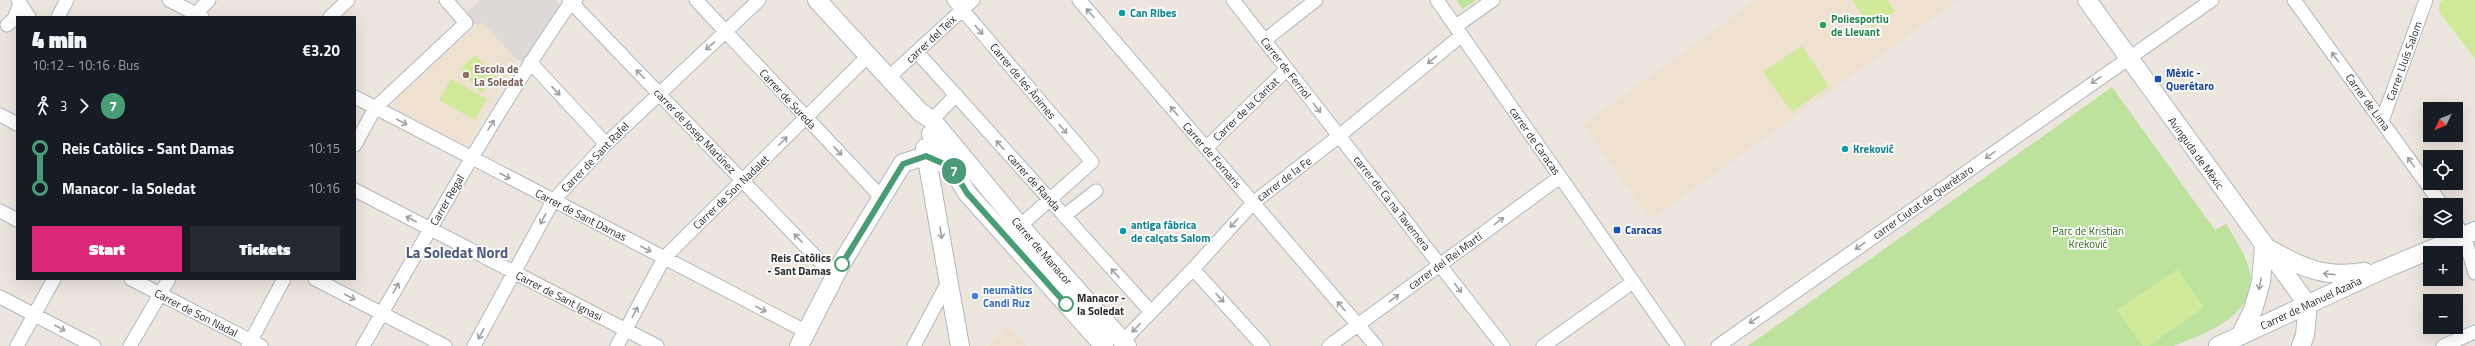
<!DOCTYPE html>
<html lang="en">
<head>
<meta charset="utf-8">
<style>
	:root { --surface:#171b24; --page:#242831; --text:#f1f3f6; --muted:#9ea1a6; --accent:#db2777 }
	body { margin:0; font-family:"Titillium Web",sans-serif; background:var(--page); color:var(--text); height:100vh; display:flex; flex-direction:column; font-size:15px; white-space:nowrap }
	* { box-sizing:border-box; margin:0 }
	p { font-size:13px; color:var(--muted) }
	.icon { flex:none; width:22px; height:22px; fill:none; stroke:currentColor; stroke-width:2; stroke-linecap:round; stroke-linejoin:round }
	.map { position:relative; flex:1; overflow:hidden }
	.sheet { position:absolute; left:16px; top:16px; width:340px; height:264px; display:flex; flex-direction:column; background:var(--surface); border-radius:0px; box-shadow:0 4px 16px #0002 }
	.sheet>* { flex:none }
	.badge { padding:0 8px; border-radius:13px; font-size:14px; line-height:26px }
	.needle { width:26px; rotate:227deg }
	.fabs { position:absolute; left:2423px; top:102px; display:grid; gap:8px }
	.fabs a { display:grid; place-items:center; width:40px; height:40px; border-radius:0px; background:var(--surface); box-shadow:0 4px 16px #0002; font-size:20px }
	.map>.badge { position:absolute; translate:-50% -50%; box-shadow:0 0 0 2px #fff }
	.legs { display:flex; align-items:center; gap:6px; height:44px; padding:0 16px; font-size:13px }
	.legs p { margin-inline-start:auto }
	.overview { display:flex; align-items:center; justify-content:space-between; height:68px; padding:0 16px }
	h1 { font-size:22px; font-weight:800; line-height:30px }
	.primary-button { display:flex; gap:8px; margin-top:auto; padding:8px 16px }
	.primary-button a { flex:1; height:46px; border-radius:0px; background:var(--accent); color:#fff; font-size:16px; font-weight:800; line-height:46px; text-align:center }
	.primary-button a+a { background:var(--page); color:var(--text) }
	ul { padding:0 16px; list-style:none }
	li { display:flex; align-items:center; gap:14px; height:40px; font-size:15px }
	li i { display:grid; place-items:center; width:6px; height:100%; margin:0 5px; background:currentColor }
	li i::after { content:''; width:10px; height:10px; margin:-5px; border:3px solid; border-radius:50%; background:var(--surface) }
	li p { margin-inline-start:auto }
	li:first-child i { background:linear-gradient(#0000 50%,currentColor 0) }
	li:last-child i { background:linear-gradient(currentColor 50%,#0000 0) }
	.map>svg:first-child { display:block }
	.education { fill:#eee1cf }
	.green { fill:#bce29d }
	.pitch { fill:#d0e99a }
	.plaza { fill:#ded9d6 }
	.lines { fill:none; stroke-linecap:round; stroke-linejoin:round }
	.street-casing { stroke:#b2b6bf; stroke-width:15 }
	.secondary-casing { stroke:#b2b6bf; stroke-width:20 }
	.street { stroke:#fff; stroke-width:13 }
	.secondary { stroke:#fff; stroke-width:18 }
	.oneway { stroke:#a0a0a0 }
	.line-1-casing { stroke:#fff; stroke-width:9 }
	.line-1 { stroke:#499c75; stroke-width:6 }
	.culture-dot { fill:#0f9aa8; stroke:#fff; stroke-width:1.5 }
	.leisure-dot { fill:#2e9e5b; stroke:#fff; stroke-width:1.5 }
	.education-dot { fill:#8d6e63; stroke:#fff; stroke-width:1.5 }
	.transit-dot { fill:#1a4fb4; stroke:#fff; stroke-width:1.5 }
	.stop-1-dot { fill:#fff; stroke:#499c75; stroke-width:2 }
	.shop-dot { fill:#3f7fe0; stroke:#fff; stroke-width:1.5 }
	.labels { text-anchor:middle; stroke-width:3.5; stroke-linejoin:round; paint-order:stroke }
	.culture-label { font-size:11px; font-weight:bold; fill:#0d838f; stroke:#fff; text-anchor:start }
	.leisure-label { font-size:11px; font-weight:bold; fill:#27864d; stroke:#fff; text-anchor:start }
	.street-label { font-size:11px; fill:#2c2c2c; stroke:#fff }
	.education-label { font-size:11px; font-weight:bold; fill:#785e54; stroke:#fff; text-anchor:start }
	.transit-label { font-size:11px; font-weight:bold; fill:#164399; stroke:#fff; text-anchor:start }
	.park-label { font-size:11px; fill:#34691d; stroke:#fff }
	.stop-label { font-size:11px; font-weight:bold; fill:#2c2c2c; stroke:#fff; text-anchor:end }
	.shop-label { font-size:11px; font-weight:bold; fill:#366cbe; stroke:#fff; text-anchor:start }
	.district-label { font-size:15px; font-weight:bold; fill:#4d5b7c; stroke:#fff }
</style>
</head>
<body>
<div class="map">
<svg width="2475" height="346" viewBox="0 0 2475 346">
	<rect width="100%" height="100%" fill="#ede6df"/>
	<path class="education" d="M1756,0H1958L1651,219L1583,125Z
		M482,21L517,60L467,145L396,109L395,100Z
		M1008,324L1010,327L1027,346H989Z"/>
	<path class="green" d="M1456,0H1476L1463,9Z
		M2112,87L2215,230L2226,224C2235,239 2247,256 2250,273C2257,316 2205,333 2174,346H1748Z"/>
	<path class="pitch" d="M1852,0H1887L1895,11L1872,28Z
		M2443,0H2475V59L2439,12L2440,2Z
		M1802,46L1829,86L1792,112L1763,72Z
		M475,55L497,78L481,93L460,69Z
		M451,79L487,99L475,120L439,100Z
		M2177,269L2204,307L2149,346H2143L2117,310Z"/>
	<path class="plaza" d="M480,0H555L565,10L530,62L517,60L482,22L479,25L466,23L461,17Z"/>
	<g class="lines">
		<g class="street-casing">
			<path id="street" d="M18,0L29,17
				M169,0L202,17
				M569,0L835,277
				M696,0L881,197
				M954,0L1092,162L1020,226
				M1079,0L1376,346
				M1233,0L1503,346
				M1437,0L1678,346
				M2294,0L2442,205
				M58,17L67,0
				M193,17L209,0
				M330,17L348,0
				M7,25L14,19L20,4
				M1456,26L1493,0
				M1265,40L1316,0
				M917,52L1151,312
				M530,62L606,144
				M888,78L973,0
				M355,97L807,332
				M0,115L17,124
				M932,120L956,95
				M2382,121L2426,0
				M355,145L375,108L466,23L446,0
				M1206,148L1287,69
				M355,190L657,346
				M0,211L17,220
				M1064,216L1096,191
				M2456,224L2464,236L2475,273
				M1193,269L1263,346
				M131,279L261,346
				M315,279L445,346
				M0,297L94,346
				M1123,341L1193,269L1253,203L1339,136L1462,35
				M17,346L54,279
				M130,346L169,279
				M248,346L284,279
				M363,346C430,230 495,112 571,2L576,0
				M474,346L553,201L606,144L759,0
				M617,346L664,258L868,56
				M914,346L949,280
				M1329,346L1560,177
				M1543,346L1633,282
				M1718,346L2212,0
				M2443,346L2475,332"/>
		</g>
		<g class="secondary-casing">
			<path id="secondary" d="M817,0L920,112L932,120L1020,226L1127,346
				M2087,0L2308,305
				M931,134L967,193L1104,346
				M925,148L960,346
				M2271,250C2304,269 2326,278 2365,272
				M2240,336L2253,310L2261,282L2264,246
				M799,346L841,264L903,163L926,156L951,167
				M2218,346L2382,270L2475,231
				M2301,346L2305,335L2308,305"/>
		</g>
		<use href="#street" class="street"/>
		<use href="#secondary" class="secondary"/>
	</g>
	<defs><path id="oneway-shaft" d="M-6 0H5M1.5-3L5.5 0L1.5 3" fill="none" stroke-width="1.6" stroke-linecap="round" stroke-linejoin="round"/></defs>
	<g class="oneway">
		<use href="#oneway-shaft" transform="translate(1090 13) rotate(-131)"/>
		<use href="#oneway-shaft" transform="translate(979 30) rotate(50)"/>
		<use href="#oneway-shaft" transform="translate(710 46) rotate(137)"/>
		<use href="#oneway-shaft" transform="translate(2335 57) rotate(-126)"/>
		<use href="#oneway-shaft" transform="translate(1432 60) rotate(140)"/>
		<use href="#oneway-shaft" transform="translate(640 74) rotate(-134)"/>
		<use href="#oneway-shaft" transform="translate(2096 80) rotate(145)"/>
		<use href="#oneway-shaft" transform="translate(556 91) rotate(47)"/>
		<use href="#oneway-shaft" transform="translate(1317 108) rotate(52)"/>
		<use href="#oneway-shaft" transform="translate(1174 111) rotate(-131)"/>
		<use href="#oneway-shaft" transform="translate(402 122) rotate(28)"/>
		<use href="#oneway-shaft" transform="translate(491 125) rotate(-59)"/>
		<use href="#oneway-shaft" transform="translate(1063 129) rotate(50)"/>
		<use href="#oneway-shaft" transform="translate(783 141) rotate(-45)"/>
		<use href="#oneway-shaft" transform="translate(1000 145) rotate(-132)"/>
		<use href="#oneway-shaft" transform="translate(838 151) rotate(47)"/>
		<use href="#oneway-shaft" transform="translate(1990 155) rotate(145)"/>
		<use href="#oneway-shaft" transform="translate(2411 162) rotate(-126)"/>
		<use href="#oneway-shaft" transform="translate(505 176) rotate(27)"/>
		<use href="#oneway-shaft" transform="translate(411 219) rotate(-153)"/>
		<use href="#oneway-shaft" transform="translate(543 219) rotate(118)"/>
		<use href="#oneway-shaft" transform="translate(1499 221) rotate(-36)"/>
		<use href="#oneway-shaft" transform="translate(1234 223) rotate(132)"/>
		<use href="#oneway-shaft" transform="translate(941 233) rotate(81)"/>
		<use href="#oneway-shaft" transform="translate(798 238) rotate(-134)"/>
		<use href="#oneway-shaft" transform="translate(1860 246) rotate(145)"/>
		<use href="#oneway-shaft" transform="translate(646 249) rotate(27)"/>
		<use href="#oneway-shaft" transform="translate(1115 273) rotate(-132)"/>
		<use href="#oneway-shaft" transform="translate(2329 274) rotate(-174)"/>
		<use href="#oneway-shaft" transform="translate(2260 284) rotate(102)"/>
		<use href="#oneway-shaft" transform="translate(396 288) rotate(-60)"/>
		<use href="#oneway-shaft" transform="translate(1458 288) rotate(52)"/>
		<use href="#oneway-shaft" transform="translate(350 297) rotate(28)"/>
		<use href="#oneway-shaft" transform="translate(1220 298) rotate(48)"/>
		<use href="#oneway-shaft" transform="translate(1394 298) rotate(-36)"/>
		<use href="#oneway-shaft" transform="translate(1341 306) rotate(-131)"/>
		<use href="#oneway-shaft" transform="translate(761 309) rotate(27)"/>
		<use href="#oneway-shaft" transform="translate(635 312) rotate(-62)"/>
		<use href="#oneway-shaft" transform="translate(1754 320) rotate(145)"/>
		<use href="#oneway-shaft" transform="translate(60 328) rotate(28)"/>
		<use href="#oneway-shaft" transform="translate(1136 328) rotate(134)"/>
		<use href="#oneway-shaft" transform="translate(481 334) rotate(119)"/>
	</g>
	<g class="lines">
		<g class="line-1-casing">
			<path id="line-1" d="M842,264L903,164L926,156L951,167L967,193L1066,304"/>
		</g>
		<use href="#line-1" class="line-1"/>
	</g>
	<g class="culture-dot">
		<circle cx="1122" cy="13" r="4"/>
		<circle cx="1845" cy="149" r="4"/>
		<circle cx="1123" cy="231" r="4"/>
	</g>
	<circle class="leisure-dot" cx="1823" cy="25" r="4"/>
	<circle class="education-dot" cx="466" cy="75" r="4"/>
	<g class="transit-dot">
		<rect x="2154" y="75" width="8" height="8" rx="2"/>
		<rect x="1613" y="226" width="8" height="8" rx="2"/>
	</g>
	<g class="stop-1-dot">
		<circle cx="842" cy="264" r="7"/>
		<circle cx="1066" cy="304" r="7"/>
	</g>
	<circle class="shop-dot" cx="975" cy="296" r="4"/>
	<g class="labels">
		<g class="culture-label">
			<text x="1130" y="17">Can Ribes</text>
			<text x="1853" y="153">Kreković</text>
			<text x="1131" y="229">antiga fàbrica<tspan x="1131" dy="13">de calçats Salom</tspan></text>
		</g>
		<g class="leisure-label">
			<text x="1831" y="23">Poliesportiu<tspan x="1831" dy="13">de Llevant</tspan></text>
		</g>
		<g class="street-label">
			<text transform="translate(931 39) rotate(-43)" y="4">carrer del Teix</text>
			<text transform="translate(2404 61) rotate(-70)" y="4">Carrer Lluís Salom</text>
			<text transform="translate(1286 68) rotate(52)" y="4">Carrer de Ferriol</text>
			<text transform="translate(1023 81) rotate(50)" y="4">Carrer de les Ànimes</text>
			<text transform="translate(788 99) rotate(47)" y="4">Carrer de Sureda</text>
			<text transform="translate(2368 102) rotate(54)" y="4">Carrer de Lima</text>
			<text transform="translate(1246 109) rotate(-44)" y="4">Carrer de la Caritat</text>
			<text transform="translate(695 131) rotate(46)" y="4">carrer de Josep Martínez</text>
			<text transform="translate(1535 141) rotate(55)" y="4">carrer de Caracas</text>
			<text transform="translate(2196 153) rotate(54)" y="4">Avinguda de Mèxic</text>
			<text transform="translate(1212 155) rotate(49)" y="4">Carrer de Fornaris</text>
			<text transform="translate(595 157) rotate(-46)" y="4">Carrer de Sant Rafel</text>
			<text transform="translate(1284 179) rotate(-37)" y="4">carrer de la Fe</text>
			<text transform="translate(1034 182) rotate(48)" y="4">carrer de Randa</text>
			<text transform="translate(731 192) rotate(-44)" y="4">Carrer de Son Nadalet</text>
			<text transform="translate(447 200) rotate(-60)" y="4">Carrer Regal</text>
			<text transform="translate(1923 202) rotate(-35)" y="4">carrer Ciutat de Querètaro</text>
			<text transform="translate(1392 203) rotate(52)" y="4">carrer de Ca na Tavernera</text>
			<text transform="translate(581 215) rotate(27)" y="4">Carrer de Sant Damas</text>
			<text transform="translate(1042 251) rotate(49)" y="4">Carrer de Manacor</text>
			<text transform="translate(1445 261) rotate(-36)" y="4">carrer del Rei Martí</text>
			<text transform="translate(559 296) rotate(27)" y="4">Carrer de Sant Ignasi</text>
			<text transform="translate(2311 303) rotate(-25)" y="4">Carrer de Manuel Azaña</text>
			<text transform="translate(196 313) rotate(27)" y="4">Carrer de Son Nadal</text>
		</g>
		<g class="education-label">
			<text x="474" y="73">Escola de<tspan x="474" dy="13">La Soledat</tspan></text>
		</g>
		<g class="transit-label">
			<text x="2166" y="77">Mèxic -<tspan x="2166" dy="13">Querétaro</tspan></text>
			<text x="1625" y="234">Caracas</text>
		</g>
		<g class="park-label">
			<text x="2088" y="235">Parc de Kristian<tspan x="2088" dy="13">Kreković</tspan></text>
		</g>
		<g class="stop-label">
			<text x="831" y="262">Reis Catòlics<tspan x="831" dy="13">- Sant Damas</tspan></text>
			<text x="1077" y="302" text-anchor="start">Manacor -<tspan x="1077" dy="13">la Soledat</tspan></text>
		</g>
		<g class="shop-label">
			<text x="983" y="294">neumàtics<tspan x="983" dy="13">Candi Ruz</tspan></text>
		</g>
		<g class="district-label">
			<text x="457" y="258">La Soledat Nord</text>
		</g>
	</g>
</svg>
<div class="fabs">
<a><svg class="needle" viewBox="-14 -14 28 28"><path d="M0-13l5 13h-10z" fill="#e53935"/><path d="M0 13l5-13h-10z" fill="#9ea1a6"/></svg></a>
<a><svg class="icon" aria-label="locate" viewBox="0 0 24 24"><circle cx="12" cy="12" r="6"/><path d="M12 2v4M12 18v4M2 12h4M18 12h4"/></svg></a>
<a><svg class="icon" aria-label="layers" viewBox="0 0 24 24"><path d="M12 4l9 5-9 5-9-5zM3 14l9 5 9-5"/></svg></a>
<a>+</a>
<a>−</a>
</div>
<b class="badge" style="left:954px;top:171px;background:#499c75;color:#fff">7</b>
<section class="sheet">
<div class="overview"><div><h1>4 min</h1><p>10:12 – 10:16 · Bus</p></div><b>€3.20</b></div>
<div class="legs"><svg class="icon" aria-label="walk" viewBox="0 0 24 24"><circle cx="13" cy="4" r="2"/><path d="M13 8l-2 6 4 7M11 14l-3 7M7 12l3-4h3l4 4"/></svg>3<svg class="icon" aria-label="forward" viewBox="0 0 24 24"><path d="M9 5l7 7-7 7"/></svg><b class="badge" style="background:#499c75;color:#fff">7</b></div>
<ul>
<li><i style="color:#499c75"></i><b>Reis Catòlics - Sant Damas</b><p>10:15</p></li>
<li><i style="color:#499c75"></i><b>Manacor - la Soledat</b><p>10:16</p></li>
</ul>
<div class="primary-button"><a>Start</a><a>Tickets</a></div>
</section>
</div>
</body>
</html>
